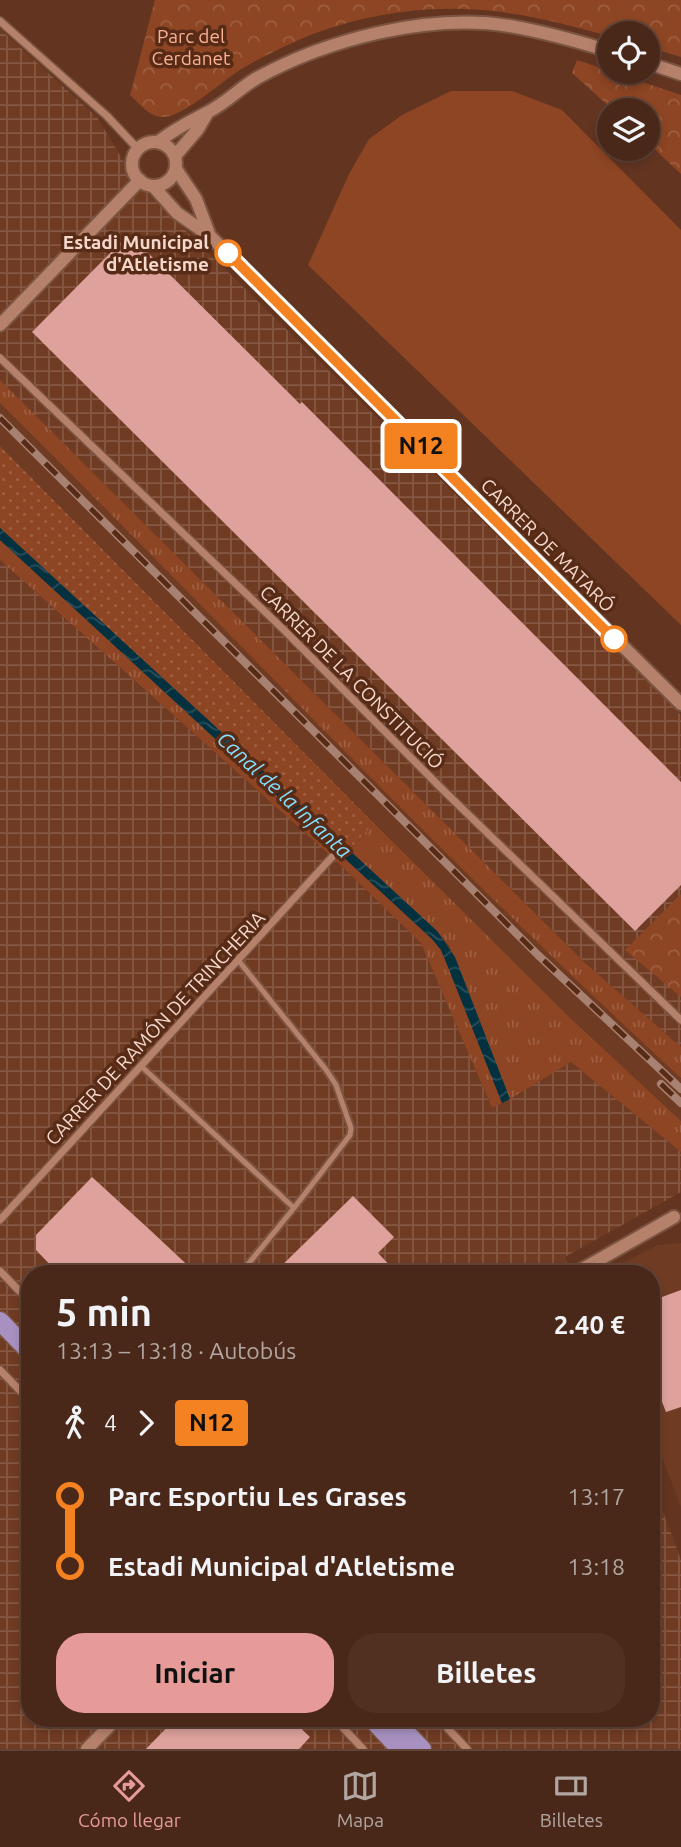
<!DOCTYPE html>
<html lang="es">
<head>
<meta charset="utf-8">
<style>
	:root { --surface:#4a2819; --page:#513022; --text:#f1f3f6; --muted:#b2a6a2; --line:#614438; --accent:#e69b98 }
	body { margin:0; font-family:Ubuntu,sans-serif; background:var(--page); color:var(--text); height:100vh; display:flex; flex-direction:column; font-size:26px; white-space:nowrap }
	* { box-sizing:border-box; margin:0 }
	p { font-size:23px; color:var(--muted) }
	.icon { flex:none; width:38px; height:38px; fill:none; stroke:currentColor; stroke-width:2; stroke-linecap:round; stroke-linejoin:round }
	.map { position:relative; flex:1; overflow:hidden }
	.drawer { position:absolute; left:21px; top:1265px; width:639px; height:462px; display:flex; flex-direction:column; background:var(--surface); border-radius:28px; box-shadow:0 4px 10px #0003,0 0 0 2px var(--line) }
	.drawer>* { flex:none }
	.badge { padding:0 14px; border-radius:5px; font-size:24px; line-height:46px }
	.fabs { position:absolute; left:597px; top:21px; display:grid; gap:14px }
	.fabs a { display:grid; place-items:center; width:63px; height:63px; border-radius:50%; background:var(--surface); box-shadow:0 4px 10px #0003,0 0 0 2px var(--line); font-size:35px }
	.map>.badge { position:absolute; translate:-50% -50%; box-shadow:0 0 0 4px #fff }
	.legs { display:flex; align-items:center; gap:10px; height:77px; padding:0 35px; font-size:23px }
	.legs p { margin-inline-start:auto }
	.headline { display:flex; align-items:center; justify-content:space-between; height:119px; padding:0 35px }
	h1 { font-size:38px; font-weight:700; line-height:52px }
	.action { display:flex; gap:14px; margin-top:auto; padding:14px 35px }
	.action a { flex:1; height:80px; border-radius:28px; background:var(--accent); color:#111; font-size:28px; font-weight:700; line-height:80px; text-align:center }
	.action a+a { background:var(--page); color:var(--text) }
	ul { padding:0 35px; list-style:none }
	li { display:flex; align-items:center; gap:24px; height:70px; font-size:26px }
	li i { display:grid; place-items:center; width:10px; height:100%; margin:0 9px; background:currentColor }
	li i::after { content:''; width:18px; height:18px; margin:-9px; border:5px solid; border-radius:50%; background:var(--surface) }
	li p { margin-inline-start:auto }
	li:first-child i { background:linear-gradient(#0000 50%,currentColor 0) }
	li:last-child i { background:linear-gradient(currentColor 50%,#0000 0) }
	.dock { display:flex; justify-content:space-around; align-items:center; height:98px; border-top:2px solid var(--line); background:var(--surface); font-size:19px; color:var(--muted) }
	.dock a { display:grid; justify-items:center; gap:4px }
	.dock .on { color:var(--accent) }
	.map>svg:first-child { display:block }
	.built { fill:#703b23 }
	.industrial { fill:url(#industrial-grid) }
	.grass { fill:url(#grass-tufts) }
	.park { fill:url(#park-crowns) }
	.garden { fill:url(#garden-dots) }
	.pitch { fill:#8d4523 }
	.water { fill:url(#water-waves) }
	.building { fill:#dea19c }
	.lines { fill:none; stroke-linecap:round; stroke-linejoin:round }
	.service-casing { stroke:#7a5441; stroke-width:9 }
	.minor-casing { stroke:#7a5441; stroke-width:10 }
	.tertiary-casing { stroke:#7a5441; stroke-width:16 }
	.primary-casing { stroke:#7a5441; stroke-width:21 }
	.service { stroke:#b6816b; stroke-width:5 }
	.minor { stroke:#b6816b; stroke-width:7 }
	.tertiary { stroke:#b6816b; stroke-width:12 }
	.primary { stroke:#a891c1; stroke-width:18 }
	.rail-casing { stroke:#a78171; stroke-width:8 }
	.rail { stroke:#572b16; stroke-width:5; stroke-dasharray:16; stroke-linecap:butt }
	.line-1-casing { stroke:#fff; stroke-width:16 }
	.line-1 { stroke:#f58220; stroke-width:10 }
	.stop-1-dot { fill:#fff; stroke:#f58220; stroke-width:3.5 }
	.labels { text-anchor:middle; stroke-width:7; stroke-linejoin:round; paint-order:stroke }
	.park-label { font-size:19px; fill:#fbb192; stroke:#572b16 }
	.stop-label { font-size:19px; font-weight:bold; fill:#f5d8cc; stroke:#572b16; text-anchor:end }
	.street-label { font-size:19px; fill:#f5d8cc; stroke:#572b16 }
	.water-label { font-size:21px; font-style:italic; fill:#85defe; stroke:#572b16 }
</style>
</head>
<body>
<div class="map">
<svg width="681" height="1749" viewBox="0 0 681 1749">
	<defs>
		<pattern id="industrial-grid" width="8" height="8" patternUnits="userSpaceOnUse" patternTransform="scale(1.75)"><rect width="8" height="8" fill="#703b23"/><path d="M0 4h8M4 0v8" fill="none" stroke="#855742"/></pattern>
		<pattern id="grass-tufts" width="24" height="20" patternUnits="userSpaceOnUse" patternTransform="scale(1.75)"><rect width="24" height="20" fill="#8d4523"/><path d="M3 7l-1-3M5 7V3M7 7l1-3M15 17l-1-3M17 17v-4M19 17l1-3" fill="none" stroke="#9e5f42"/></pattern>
		<pattern id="park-crowns" width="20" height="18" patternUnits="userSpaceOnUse" patternTransform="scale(1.75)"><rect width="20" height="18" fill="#8d4523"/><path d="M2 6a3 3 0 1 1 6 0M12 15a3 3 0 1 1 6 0" fill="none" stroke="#9e5f42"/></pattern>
		<pattern id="garden-dots" width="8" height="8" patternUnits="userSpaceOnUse" patternTransform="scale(1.75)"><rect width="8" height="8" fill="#8d4523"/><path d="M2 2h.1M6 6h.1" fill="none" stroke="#9e5f42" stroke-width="1.8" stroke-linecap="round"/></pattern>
		<pattern id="water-waves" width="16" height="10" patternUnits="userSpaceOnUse" patternTransform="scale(1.75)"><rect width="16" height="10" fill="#03313f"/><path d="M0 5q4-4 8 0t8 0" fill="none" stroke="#284e5a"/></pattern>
	</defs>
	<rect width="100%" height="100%" fill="#633521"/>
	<path class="built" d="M0,403L159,560L386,793L681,1078V1121L567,1015L450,899L0,446Z
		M681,1243V1507L651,1428V1274H601L658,1245Z"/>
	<path class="industrial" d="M0,29L97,117L136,182L681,715V1047L583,961L0,380Z
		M0,560L332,857L421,943L492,1108L571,1062L681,1152V1192L565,1257L571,1274H30V1718H651V1480L681,1560V1749H0Z"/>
	<path class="grass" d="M0,380L583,961L681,1047V1078C446,862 227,628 0,403Z
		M0,540L432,939L441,950L446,962L502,1103L492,1108L421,943L332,857L0,560Z
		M374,823L567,1015L681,1121V1152L571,1062L510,1099L449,946L437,931L349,850Z"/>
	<path class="park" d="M155,0H681V57L648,47V33H609V36C562,23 512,10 463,9C407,7 344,19 292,43C277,50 260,58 245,67C225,78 185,116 164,117C150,118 140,104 130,95Z
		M577,60L681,95V174L648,143V110H613L572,73Z
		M681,894V997L625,950Z"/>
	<path class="garden" d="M0,446L374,823L349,850L0,528Z"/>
	<path class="pitch" d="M451,91H512L562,110L681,230V625L308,265L349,174L369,139L402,115Z"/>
	<path class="water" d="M0,528L437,931L455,957L510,1099L502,1103L446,962L441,950L432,939L0,540Z"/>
	<path class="building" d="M129,234L300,404L302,402L681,782V885L635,931L32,332Z
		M92,1177L150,1230L197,1274H59L36,1250V1235Z
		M353,1196L394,1237L378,1253L398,1274H273Z
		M681,1290V1407L666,1412L651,1374V1301Z
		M176,1718H290L310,1737L299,1749H146Z"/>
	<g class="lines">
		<g class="service-casing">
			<path id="service" d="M238,960L327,1071L336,1085L351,1128L350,1135L294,1208
				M141,1066L294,1208L240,1274"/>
		</g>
		<g class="minor-casing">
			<path id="minor" d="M0,21L107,116L138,149
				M0,358L284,630L444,791L681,1020
				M0,1220L332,857
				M0,1271L30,1302
				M0,1370L30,1401
				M334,1718L363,1749
				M438,1718L467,1749"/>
		</g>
		<g class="tertiary-casing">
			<path id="tertiary" d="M648,63L681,74
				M132 164a22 22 0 1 1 44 0a22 22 0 1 1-44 0Z
				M158,142C176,128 189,122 208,112C226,103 240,88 257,78C328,39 429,13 510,26C544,32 577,41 609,51
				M175,156L198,129L208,112
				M176,169L196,199L210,236
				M153,186L177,213L210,236L681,704
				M0,325L140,180
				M574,1274L674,1217
				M87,1749L117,1718"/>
		</g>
		<g class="primary-casing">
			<path id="primary" d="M0,1321L30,1352
				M371,1718L400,1749
				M392,1718L422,1749"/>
		</g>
		<use href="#service" class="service"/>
		<use href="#minor" class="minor"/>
		<use href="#tertiary" class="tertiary"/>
		<use href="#primary" class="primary"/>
		<g class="rail-casing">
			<path id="rail" d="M0,418L538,955L681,1089
				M661,1084L681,1103"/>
		</g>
		<use href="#rail" class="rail"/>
	</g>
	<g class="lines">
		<g class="line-1-casing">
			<path id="line-1" d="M228,253L614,639"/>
		</g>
		<use href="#line-1" class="line-1"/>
	</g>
	<g class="stop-1-dot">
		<circle cx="228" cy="253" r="12"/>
		<circle cx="614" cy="639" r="12"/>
	</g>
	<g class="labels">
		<g class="park-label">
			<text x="191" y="43">Parc del<tspan x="191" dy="22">Cerdanet</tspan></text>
		</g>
		<g class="stop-label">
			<text x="209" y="249">Estadi Municipal<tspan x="209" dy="22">d'Atletisme</tspan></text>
		</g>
		<g class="street-label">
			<text transform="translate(548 545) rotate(45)" y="7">CARRER DE MATARÓ</text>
			<text transform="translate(352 677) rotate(45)" y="7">CARRER DE LA CONSTITUCIÓ</text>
			<text transform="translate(155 1028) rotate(-47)" y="7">CARRER DE RAMÓN DE TRINCHERIA</text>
		</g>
		<g class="water-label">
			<text transform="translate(284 795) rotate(43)" y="7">Canal de la Infanta</text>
		</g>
	</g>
</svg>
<div class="fabs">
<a><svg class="icon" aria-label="locate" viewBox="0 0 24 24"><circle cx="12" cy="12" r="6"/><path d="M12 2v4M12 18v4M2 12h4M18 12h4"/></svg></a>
<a><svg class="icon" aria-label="layers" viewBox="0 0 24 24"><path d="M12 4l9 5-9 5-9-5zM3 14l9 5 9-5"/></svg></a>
</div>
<b class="badge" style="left:421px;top:446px;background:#f58220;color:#111">N12</b>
<section class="drawer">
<div class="headline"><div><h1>5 min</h1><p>13:13 – 13:18 · Autobús</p></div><b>2.40 €</b></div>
<div class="legs"><svg class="icon" aria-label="walk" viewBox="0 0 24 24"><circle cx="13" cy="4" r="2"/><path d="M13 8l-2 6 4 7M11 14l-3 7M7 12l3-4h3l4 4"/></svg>4<svg class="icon" aria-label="forward" viewBox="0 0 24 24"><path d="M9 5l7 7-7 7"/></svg><b class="badge" style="background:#f58220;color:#111">N12</b></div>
<ul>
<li><i style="color:#f58220"></i><b>Parc Esportiu Les Grases</b><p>13:17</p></li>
<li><i style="color:#f58220"></i><b>Estadi Municipal d'Atletisme</b><p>13:18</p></li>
</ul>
<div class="action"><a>Iniciar</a><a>Billetes</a></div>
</section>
</div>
<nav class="dock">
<a class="on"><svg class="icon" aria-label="directions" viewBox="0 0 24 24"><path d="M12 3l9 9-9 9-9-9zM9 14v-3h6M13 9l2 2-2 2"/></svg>Cómo llegar</a>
<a><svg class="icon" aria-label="map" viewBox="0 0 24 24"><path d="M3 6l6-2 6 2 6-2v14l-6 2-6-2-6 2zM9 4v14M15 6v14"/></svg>Mapa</a>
<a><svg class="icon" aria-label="tickets" viewBox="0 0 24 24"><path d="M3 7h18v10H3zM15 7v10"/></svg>Billetes</a>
</nav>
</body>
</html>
